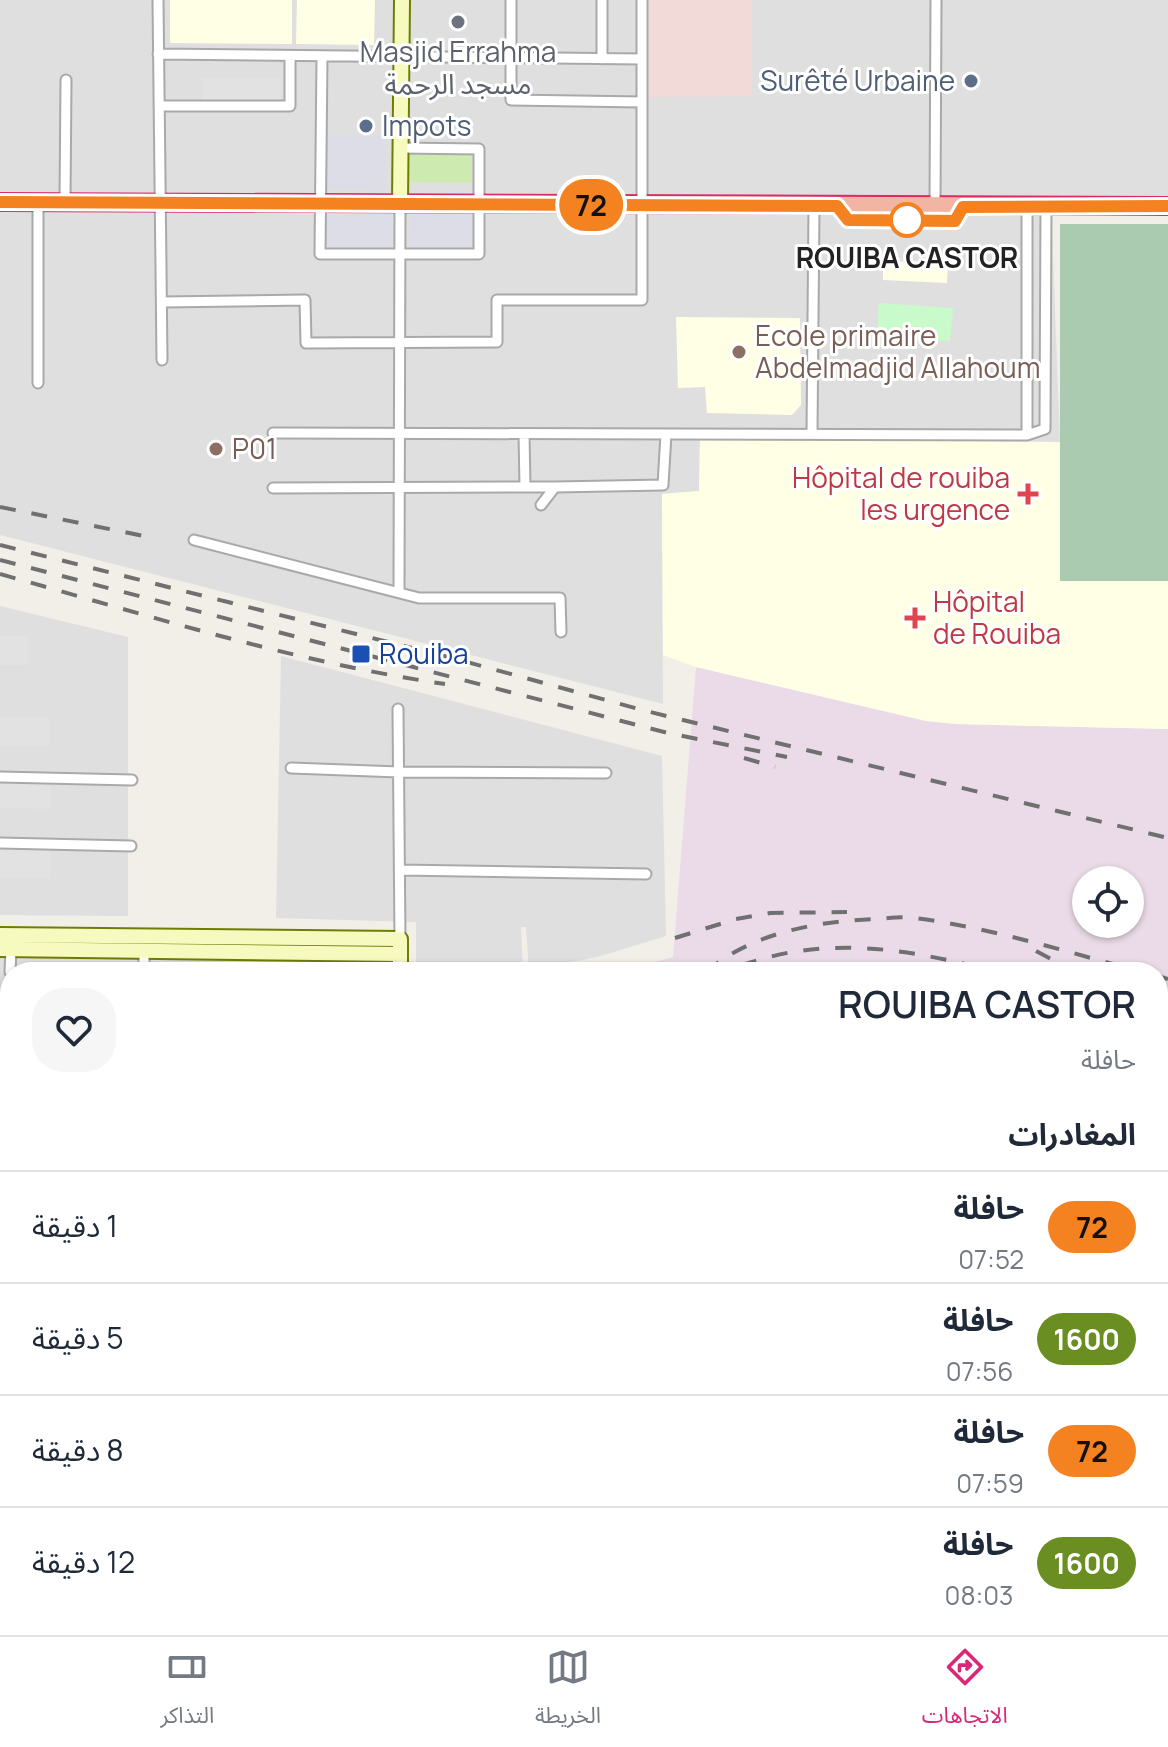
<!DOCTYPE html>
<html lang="ar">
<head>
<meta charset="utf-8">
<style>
	:root { --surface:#fff; --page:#f6f6f7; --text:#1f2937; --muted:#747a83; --line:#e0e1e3; --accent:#db2777 }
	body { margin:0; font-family:Manrope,"Noto Sans Arabic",sans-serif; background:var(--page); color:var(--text); direction:rtl; height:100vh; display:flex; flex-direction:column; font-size:30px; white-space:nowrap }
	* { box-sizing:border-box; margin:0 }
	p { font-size:26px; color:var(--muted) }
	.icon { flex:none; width:44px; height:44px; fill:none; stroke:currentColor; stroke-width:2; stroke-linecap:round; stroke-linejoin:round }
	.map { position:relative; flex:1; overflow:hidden; direction:ltr }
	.side { position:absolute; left:0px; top:962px; width:1168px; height:674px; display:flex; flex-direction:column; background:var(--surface); border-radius:32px 32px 0 0; box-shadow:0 2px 6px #0004; direction:rtl }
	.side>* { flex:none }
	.badge { padding:0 16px; border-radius:26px; font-size:28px; line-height:52px }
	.buttons { position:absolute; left:1072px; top:866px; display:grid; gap:16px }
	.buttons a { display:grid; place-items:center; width:72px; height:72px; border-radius:50%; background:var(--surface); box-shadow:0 2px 6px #0004; font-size:40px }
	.map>.badge { position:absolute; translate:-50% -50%; box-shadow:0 0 0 4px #fff }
	h2 { padding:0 32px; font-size:30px; line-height:72px }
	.round { display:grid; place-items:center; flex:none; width:84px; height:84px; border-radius:32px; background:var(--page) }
	.summary { display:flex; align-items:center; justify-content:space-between; height:136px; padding:0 32px }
	h1 { font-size:38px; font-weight:600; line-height:60px }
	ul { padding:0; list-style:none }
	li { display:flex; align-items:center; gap:24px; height:112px; padding:0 32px; border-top:2px solid var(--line) }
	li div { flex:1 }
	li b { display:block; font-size:30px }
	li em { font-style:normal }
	li .badge { min-width:88px; font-weight:700; text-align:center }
	.dock { display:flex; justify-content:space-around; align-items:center; height:112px; border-top:2px solid var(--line); background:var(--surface); font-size:22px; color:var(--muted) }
	.dock a { display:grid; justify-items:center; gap:4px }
	.dock .active { color:var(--accent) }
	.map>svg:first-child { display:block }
	.residential { fill:#e0dfdf }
	.commercial { fill:#f2dad9 }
	.industrial { fill:#ebdbe8; fill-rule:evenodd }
	.education { fill:#ffffe5 }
	.grass { fill:#cdebb0 }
	.cemetery { fill:#aacbaf }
	.park { fill:#c8facc }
	.parking { fill:#e2e2e2 }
	.plaza { fill:#dddde8 }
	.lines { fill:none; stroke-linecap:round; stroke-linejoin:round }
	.minor-casing { stroke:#a9a9a9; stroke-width:13 }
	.secondary-casing { stroke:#707d05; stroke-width:18 }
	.trunk-casing { stroke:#dc2a67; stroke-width:20 }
	.minor { stroke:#fff; stroke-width:9 }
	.secondary { stroke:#f7fabf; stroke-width:14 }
	.trunk { stroke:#f2b4a3; stroke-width:16 }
	.rail { stroke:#707070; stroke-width:4; stroke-dasharray:16 16; stroke-linecap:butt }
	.line-casing { stroke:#fff; stroke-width:18 }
	.line { stroke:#f58220; stroke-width:12 }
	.worship-dot { fill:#6b7280; stroke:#fff; stroke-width:3 }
	.service-dot { fill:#5c6f8a; stroke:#fff; stroke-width:3 }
	.stop-dot { fill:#fff; stroke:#f58220; stroke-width:4 }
	.education-dot { fill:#8d6e63; stroke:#fff; stroke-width:3 }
	.health-dot { fill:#e0444e; stroke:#fff; stroke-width:3 }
	.transit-dot { fill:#1a4fb4; stroke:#fff; stroke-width:3 }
	.labels { text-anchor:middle; stroke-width:6; stroke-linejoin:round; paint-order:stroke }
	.worship-label { font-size:28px; fill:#5b616d; stroke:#fff }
	.service-label { font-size:28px; fill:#4e5e75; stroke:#fff; text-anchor:end }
	.stop-label { font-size:28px; font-weight:bold; fill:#222; stroke:#fff }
	.education-label { font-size:28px; fill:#785e54; stroke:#fff; text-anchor:start }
	.health-label { font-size:28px; fill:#be3a42; stroke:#fff; text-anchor:end }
	.transit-label { font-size:28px; fill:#164399; stroke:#fff; text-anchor:start }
</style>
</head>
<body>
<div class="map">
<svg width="1168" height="1635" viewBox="0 0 1168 1635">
	<rect width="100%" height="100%" fill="#f2efe9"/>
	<path class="residential" d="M0,0H1168V199L1051,202L1060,442L700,439L699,491L662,494L663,704L0,535Z
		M0,606L128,637V916L0,915Z
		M281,656L662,756L666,936L601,956L529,971L526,927H521L523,972H416V922L276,918Z
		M0,955L331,959V972H10V1147H0Z"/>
	<path class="commercial" d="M648,0H751L752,96L647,97Z"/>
	<path class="industrial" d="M696,667L926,721L956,724L1168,729V1635H0V1378L10,1355V1626H1158V972H619L673,957ZM1086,880H1130V924H1086Z"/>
	<path class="education" d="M170,0H292V44L170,43Z
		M297,0H375L374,45L296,44Z
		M883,261L948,263L947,283L883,280Z
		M676,317L800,318L801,405L792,415L707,413L705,387L678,388Z
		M700,438L1060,442L1061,580L1168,581V729L956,724L926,721L696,667L663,655L662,494L699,491Z"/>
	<path class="grass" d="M408,152L472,153V183L408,182Z"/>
	<path class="cemetery" d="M1060,224H1168V581H1060Z"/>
	<path class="park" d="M879,303L953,308L950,341L877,336Z"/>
	<path class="parking" d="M202,78H281V100H202Z
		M0,636H28V665H0Z
		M0,717H49V746H0Z
		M0,780H51L50,809L0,808Z
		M0,849H50V878H0Z"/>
	<path class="plaza" d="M327,135L386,136V190L327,189Z
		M326,210H392V250H326Z
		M410,211L473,212L472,251L409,250Z"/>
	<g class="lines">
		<g class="minor-casing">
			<path id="minor" d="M158,0L162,360
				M511,0V100L642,102
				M158,54L642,59
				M322,56L320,254H479V149L401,148
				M602,59V0
				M159,106H290V56
				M65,202L66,80
				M38,203V383
				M935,206L936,0
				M162,302L305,300L306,343L497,342V300H642V0
				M273,433L1027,435L1045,429L1046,207
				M524,434L525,487H555
				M812,434L814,206
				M1027,435V207
				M273,488L525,487
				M541,505L555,487L663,485L666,434
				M194,540L419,598H560L561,632
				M399,592L400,203
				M398,709L400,939
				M291,768L399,772L606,773
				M0,777L132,780
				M0,843L131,846
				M400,870L646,874
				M10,972L11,949
				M144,972V951
				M0,1007H10"/>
		</g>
		<g class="secondary-casing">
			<path id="secondary" d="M400,203L402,0
				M0,935L400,939V972
				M0,949L400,954
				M392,1635L393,1626"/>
		</g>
		<g class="trunk-casing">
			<path id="trunk" d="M0,202L1168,206"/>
		</g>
		<use href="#minor" class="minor"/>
		<use href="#secondary" class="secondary"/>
		<use href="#trunk" class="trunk"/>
		<path class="rail" d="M0,507L154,538
			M0,545L456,659L646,711L1168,838
			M0,560L668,733L787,757
			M0,574C147,615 294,662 445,684
			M744,758L775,767
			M675,938L736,919L770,913L847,912
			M1036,951L1075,972
			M741,965C760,960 780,953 800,951C871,941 932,956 1000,972
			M706,972C753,932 818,921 878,919C890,918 903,916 915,918C992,928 1067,952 1142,972
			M1158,976L1168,979
			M1158,1011L1168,1015
			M1158,1030L1168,1036
			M557,1626V1635
			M540,1635L541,1626"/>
	</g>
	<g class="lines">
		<g class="line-casing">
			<path id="line" d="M0,202L837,206L848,220L955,221L963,207L1168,206"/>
		</g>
		<use href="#line" class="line"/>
	</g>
	<circle class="worship-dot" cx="458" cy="22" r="8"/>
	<g class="service-dot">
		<circle cx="971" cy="81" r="8"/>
		<circle cx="366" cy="126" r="8"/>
	</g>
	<circle class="stop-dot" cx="907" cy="220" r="16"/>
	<g class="education-dot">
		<circle cx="739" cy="352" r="8"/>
		<circle cx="216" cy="449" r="8"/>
	</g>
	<g class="health-dot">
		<path d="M1024 482h8v8h8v8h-8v8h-8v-8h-8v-8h8z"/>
		<path d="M911 606h8v8h8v8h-8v8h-8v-8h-8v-8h8z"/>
	</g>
	<rect class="transit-dot" x="351" y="644" width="20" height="20" rx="4"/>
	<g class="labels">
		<g class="worship-label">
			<text x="458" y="62">Masjid Errahma<tspan x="458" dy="32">مسجد الرحمة</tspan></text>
		</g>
		<g class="service-label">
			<text x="955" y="91">Surêté Urbaine</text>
			<text x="382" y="136" text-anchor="start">Impots</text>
		</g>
		<g class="stop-label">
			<text x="907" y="268">ROUIBA CASTOR</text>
		</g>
		<g class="education-label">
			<text x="755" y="346">Ecole primaire<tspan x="755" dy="32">Abdelmadjid Allahoum</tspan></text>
			<text x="232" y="459">P01</text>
		</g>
		<g class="health-label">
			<text x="1010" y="488">Hôpital de rouiba<tspan x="1010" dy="32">les urgence</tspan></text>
			<text x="933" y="612" text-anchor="start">Hôpital<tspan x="933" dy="32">de Rouiba</tspan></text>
		</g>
		<g class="transit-label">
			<text x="379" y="664">Rouiba</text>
		</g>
	</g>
</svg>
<div class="buttons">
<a><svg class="icon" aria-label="locate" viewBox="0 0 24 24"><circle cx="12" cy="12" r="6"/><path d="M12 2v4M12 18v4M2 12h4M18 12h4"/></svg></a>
</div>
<b class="badge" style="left:591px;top:205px;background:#f58220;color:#111">72</b>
<section class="side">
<div class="summary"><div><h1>ROUIBA CASTOR</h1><p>حافلة</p></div><a class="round"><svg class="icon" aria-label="heart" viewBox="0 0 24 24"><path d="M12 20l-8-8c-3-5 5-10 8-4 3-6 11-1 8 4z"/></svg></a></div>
<h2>المغادرات</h2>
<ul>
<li><span class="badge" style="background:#f58220;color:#111">72</span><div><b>حافلة</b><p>07:52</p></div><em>1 دقيقة</em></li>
<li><span class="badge" style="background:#6b8e23;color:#fff">1600</span><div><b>حافلة</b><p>07:56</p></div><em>5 دقيقة</em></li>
<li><span class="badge" style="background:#f58220;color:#111">72</span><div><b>حافلة</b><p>07:59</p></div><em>8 دقيقة</em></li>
<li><span class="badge" style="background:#6b8e23;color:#fff">1600</span><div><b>حافلة</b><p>08:03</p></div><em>12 دقيقة</em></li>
</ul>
</section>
</div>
<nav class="dock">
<a class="active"><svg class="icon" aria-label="directions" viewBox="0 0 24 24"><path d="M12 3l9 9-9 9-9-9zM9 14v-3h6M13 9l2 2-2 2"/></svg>الاتجاهات</a>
<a><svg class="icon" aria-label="map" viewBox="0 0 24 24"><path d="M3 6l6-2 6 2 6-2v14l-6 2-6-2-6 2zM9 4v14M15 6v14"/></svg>الخريطة</a>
<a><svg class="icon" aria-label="tickets" viewBox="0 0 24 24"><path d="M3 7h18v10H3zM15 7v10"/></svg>التذاكر</a>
</nav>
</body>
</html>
